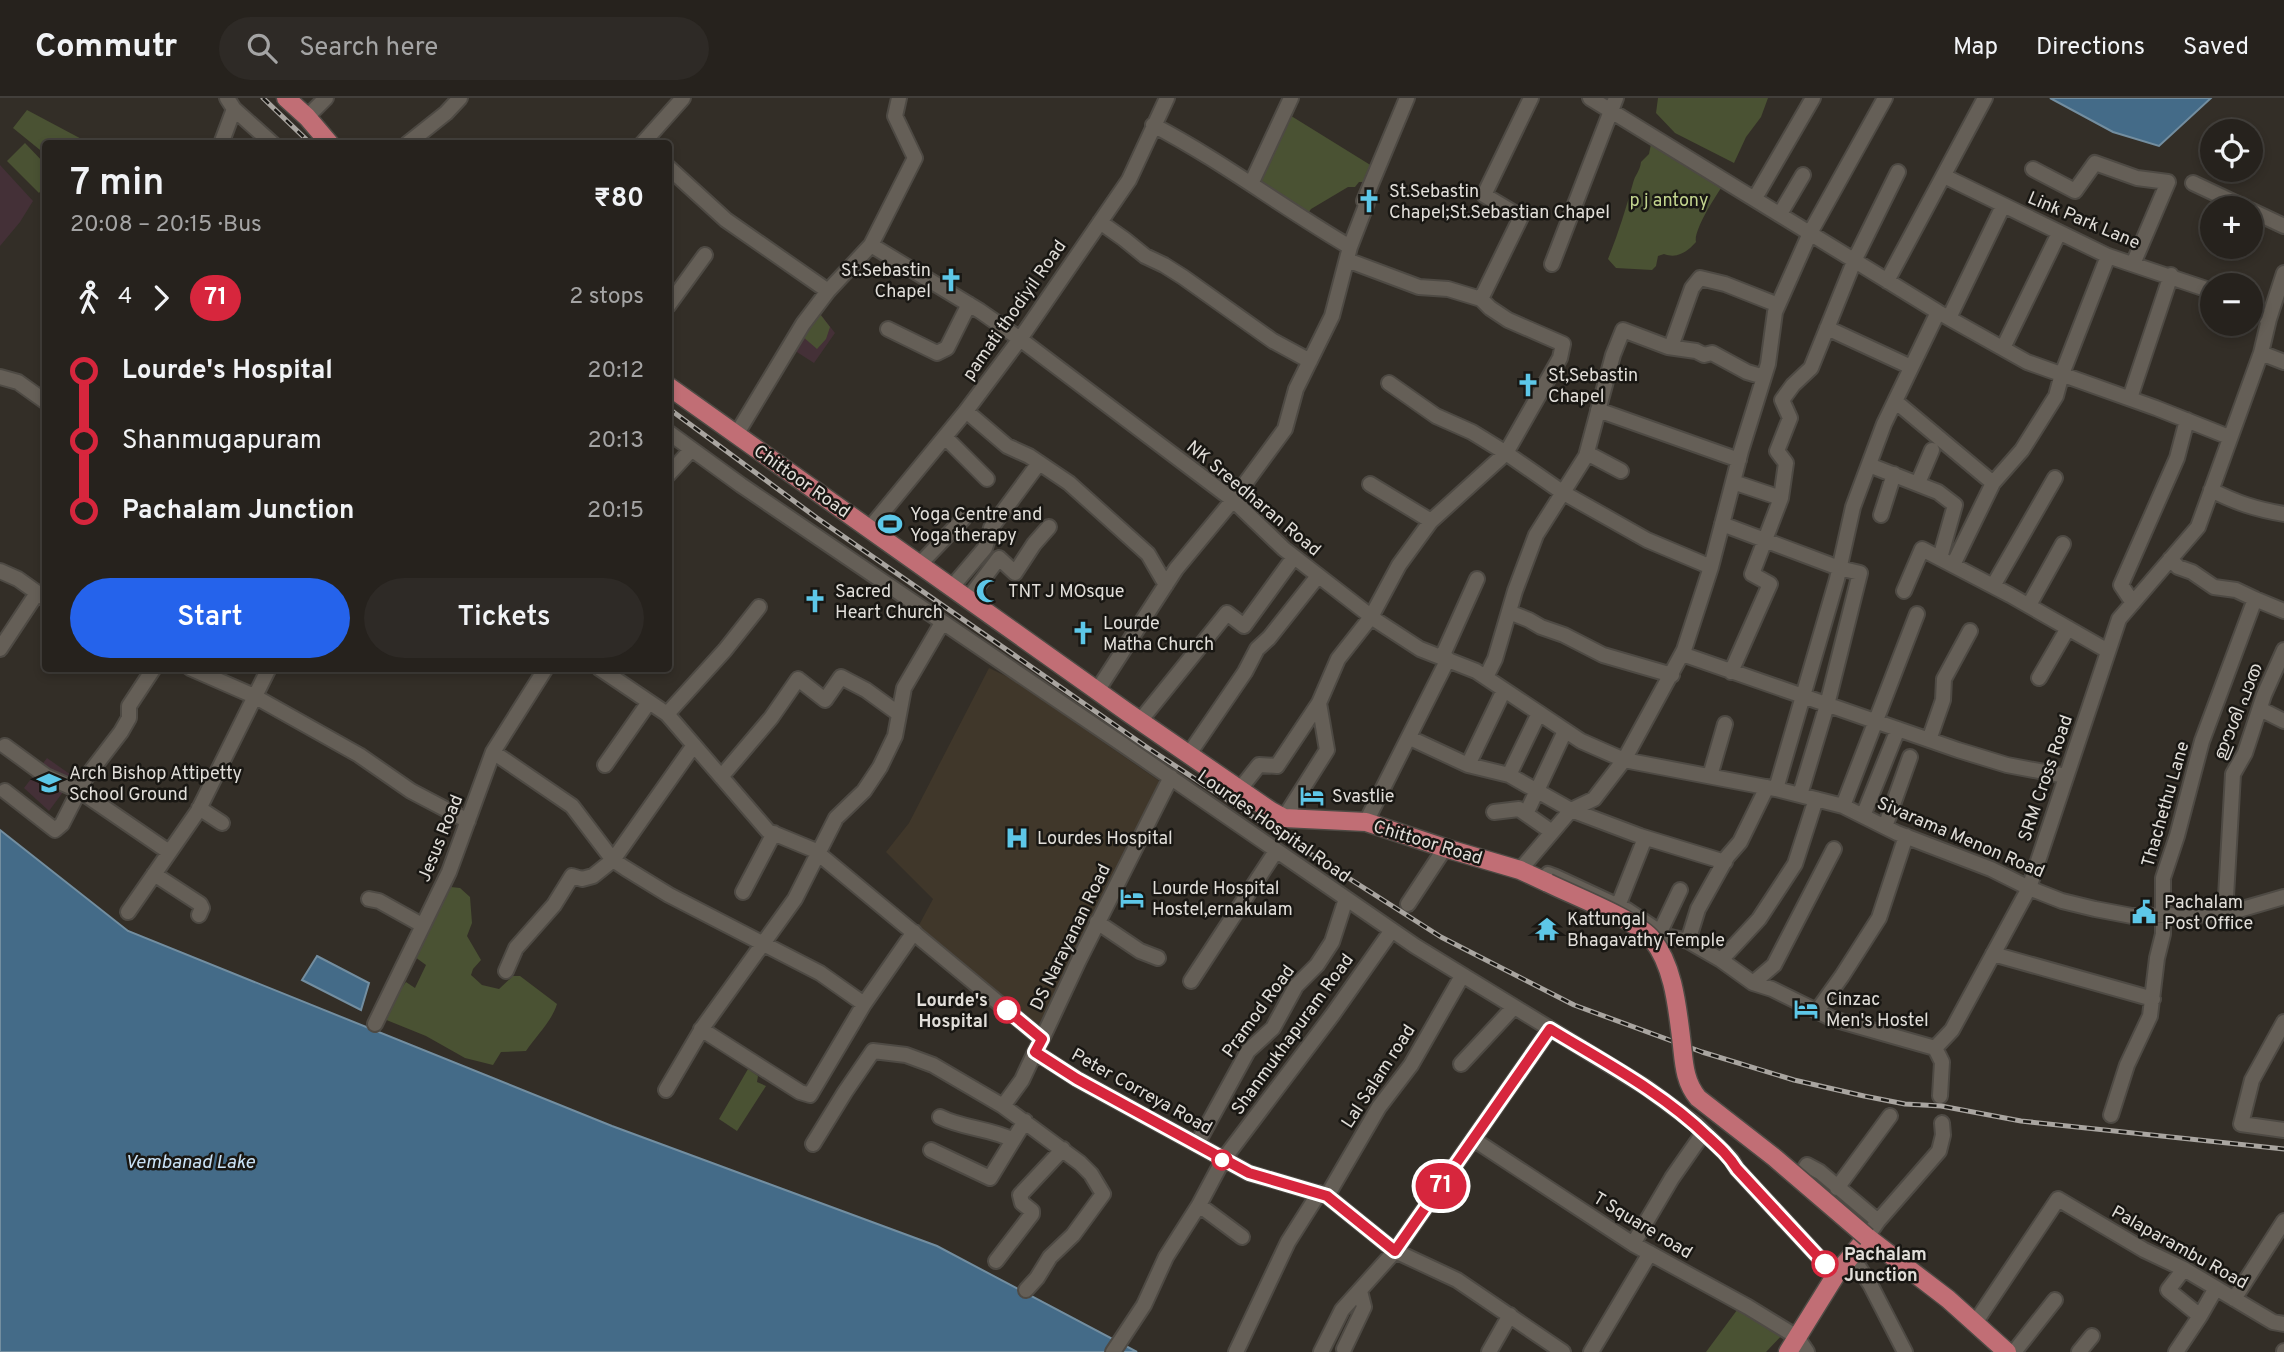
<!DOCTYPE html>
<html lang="en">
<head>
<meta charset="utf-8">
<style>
	:root { --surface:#26221d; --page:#2e2a26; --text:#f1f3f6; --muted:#a4a4a4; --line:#423f3b; --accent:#2563eb }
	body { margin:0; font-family:Overpass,"Noto Sans Malayalam",sans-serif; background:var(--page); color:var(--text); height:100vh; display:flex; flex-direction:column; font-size:26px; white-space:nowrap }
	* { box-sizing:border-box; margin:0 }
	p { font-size:23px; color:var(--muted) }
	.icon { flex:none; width:38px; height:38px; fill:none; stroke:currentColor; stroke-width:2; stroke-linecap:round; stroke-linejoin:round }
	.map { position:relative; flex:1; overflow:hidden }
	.details { position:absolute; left:42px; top:42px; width:630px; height:532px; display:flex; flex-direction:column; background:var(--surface); border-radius:7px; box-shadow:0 4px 10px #0003,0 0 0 2px var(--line) }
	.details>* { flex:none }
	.badge { padding:0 14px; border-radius:23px; font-size:24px; line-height:46px }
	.fabs { position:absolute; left:2200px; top:21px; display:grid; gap:14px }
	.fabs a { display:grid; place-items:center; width:63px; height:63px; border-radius:50%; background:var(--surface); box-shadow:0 4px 10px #0003,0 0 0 2px var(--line); font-size:35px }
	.map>.badge { position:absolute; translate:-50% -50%; box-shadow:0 0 0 4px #fff }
	.legs { display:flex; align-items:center; gap:10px; height:77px; padding:0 28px; font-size:23px }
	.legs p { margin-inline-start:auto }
	.overview { display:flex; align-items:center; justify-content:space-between; height:119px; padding:0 28px }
	h1 { font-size:38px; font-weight:600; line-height:52px }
	.cta { display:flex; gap:14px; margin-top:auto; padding:14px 28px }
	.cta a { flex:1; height:80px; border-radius:42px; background:var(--accent); color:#fff; font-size:28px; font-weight:600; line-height:80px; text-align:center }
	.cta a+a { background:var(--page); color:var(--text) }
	ul { padding:0 28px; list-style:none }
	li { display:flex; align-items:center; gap:24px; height:70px; font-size:26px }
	li i { display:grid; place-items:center; width:10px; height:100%; margin:0 9px; background:currentColor }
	li i::after { content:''; width:18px; height:18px; margin:-9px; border:5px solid; border-radius:50%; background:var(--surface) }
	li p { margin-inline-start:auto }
	li:first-child i { background:linear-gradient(#0000 50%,currentColor 0) }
	li:last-child i { background:linear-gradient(currentColor 50%,#0000 0) }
	header { display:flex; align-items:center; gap:42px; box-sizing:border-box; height:98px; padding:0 35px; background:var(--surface); border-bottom:2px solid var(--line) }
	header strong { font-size:33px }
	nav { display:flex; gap:38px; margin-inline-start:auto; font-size:24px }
	.search { width:490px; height:63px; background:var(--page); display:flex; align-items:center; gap:18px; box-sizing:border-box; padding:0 24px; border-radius:38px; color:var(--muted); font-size:26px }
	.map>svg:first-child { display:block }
	.built { fill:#40372a }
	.education { fill:#443037 }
	.green { fill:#4a5233 }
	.water { fill:#446b88; stroke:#738ea0; stroke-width:2 }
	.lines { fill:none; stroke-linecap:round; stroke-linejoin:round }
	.minor-casing { stroke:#4e4a44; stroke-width:18 }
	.major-casing { stroke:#4e4a44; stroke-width:21 }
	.minor { stroke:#655f57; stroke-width:14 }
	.major { stroke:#c16e75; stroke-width:18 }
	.rail-casing { stroke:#a9a5a0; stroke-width:5 }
	.rail { stroke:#191713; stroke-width:2.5; stroke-dasharray:8; stroke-linecap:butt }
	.major-bridge-casing { stroke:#4e4a44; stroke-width:21; stroke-linecap:butt }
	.major-bridge { stroke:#c16e75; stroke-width:18 }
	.line-1-casing { stroke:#fff; stroke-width:16 }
	.line-1 { stroke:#d7263d; stroke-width:10 }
	.stop-1-dot { fill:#fff; stroke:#d7263d; stroke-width:3.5 }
	.labels { text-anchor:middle; stroke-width:5; stroke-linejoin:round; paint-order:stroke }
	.poi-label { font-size:18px; fill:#e1ded9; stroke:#191713; text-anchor:start }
	.park-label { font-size:18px; fill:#c2d48e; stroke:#191713 }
	.street-label { font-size:18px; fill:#e1ded9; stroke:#191713 }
	.stop-label { font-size:18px; font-weight:bold; fill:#e1ded9; stroke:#191713; text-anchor:end }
	.water-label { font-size:19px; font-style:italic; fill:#cae2f6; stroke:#191713 }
</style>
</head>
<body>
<header>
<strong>Commutr</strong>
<div class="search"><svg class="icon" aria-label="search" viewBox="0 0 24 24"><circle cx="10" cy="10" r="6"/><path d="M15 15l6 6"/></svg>Search here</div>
<nav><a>Map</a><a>Directions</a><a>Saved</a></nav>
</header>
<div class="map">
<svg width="2284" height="1254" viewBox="0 0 2284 1254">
	<rect width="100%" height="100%" fill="#332e27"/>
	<path class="built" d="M989,570L1012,581L1165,687L1036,932L918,829L933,801L886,754L909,725Z"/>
	<path class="education" d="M0,67L33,103L20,124L0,148Z
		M818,213L835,235L814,265L789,249Z
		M47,660L74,679L49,713L24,690Z"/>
	<path class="green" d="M1658,0H1768L1761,19L1746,39L1734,65L1675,35L1656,15Z
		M27,12L89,45L46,46L45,56L13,30Z
		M1288,16L1372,68L1368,84H1359L1355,89H1348L1311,111L1303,122L1256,84Z
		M25,45L45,66V88L39,95L7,63Z
		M1651,46L1658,47L1724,86C1716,97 1693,133 1696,144C1687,154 1677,161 1664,156L1658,158L1656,168L1652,172L1616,170L1608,161C1618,136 1626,111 1633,85C1635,77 1640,73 1641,64L1649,56Z
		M820,216L830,229L826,241L817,251L802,238Z
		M451,789L460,790L470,799L472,825L467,838L481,862L473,871L471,877L482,887L499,891L513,878H520L557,906C552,923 536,938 526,953L501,954L493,967L465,960L426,938L384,921L393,902L406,884L415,890L426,867L415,859Z
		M748,971L758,978L757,984L766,988L737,1033L719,1021Z
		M1743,1204L1788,1231L1766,1254H1706Z"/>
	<path class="water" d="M2050,0H2211L2159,48L2113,34Z
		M0,732L128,833L612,1028L937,1148L1137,1254H0Z
		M317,858L369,885L361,912L302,882Z"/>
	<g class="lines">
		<g class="minor-casing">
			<path id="minor" d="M227,0L234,11L273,46
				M1590,0L1938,214
				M307,19L326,0
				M1153,27C1222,63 1283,110 1350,149
				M221,46L234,11
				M407,46L446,15L460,0
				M642,46L683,0
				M668,69L726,122L828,193
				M2033,71L2075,93L2095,65L2137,80L2168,84L2133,166
				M1944,78L2108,158L2212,193
				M2193,85L2246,110
				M1251,86L1291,0
				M1755,100L1813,0
				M2250,112L2284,128
				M1780,116L1803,77
				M1100,124L1124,141L1145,158L1164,167L1183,179L1273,243L1310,263
				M871,147L980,213L1020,241L1233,402L1284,451L1377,523L1420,551L1476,573L1581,643L1624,662L1776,691L1843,708L1897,735L1991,771L2029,790L2062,803L2095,811L2132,818L2225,816L2284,799
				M1552,166L1616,0
				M1887,183L1985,0
				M1481,201L1521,119L1484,97L1531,0
				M668,208L705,157
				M2250,211L2269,221
				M1949,220L2003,108
				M1827,230L1911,269
				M888,231L937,255L947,250L969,206
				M1671,249L1692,190L1700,180L1725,186L1778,207
				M2003,250L2059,135
				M2261,255L2284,264
				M0,279L18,284L46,304
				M1389,285L1436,318L1472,334L1506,355L1562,394L1647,442L1711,469
				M2130,300L2171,177
				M1895,303L1993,385L1953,467
				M1598,312L1739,362
				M966,313L1007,348L1029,358L1069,385L1148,456L1166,487
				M668,334L741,387L1122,646L1415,848L1647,990L1697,1027L1731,1061L1737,1071L1825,1166L1837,1175
				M736,337L803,226L828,193L871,147L915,60L895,18L899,0
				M945,339L987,381
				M1587,355L1621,373
				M1869,367L1938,394L1955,407L1940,460
				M668,377L691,352
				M1918,385L1932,352
				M1993,385L2022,352L2056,298L2062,276L2108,158
				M1370,386L1431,423
				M2211,392C2237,405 2255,411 2284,416
				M1781,400L1786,365L1777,353L1790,320L1782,302L1793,287L1811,270L1855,161L1898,74
				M1881,417L1894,376
				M1722,426L1839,470L1860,475L1827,607L1800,697
				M869,431L966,313L1020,241L1129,82L1167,0
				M919,467L964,420
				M0,473L18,481L46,501
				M1993,488L2055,380
				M951,490L985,450L991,430L1039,365
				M1904,493L1922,451L2010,497L2108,553
				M968,501L999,460L1015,475L1034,446L1049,429
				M2255,501L2284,513
				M2133,505L2121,487L2177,360L2187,322
				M2029,507L2063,446
				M1509,514L1529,522L1541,529L1564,537L1603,557L1672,577
				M0,551L37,495
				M1682,556L1958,652L2007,667L2066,678
				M1442,559L1477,481
				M190,570L254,598L359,657L411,693L468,723
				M599,570L667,616L768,733L814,752L1042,941L1035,954L1077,981L1249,1075L1327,1098L1395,1153L1457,1182L1563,1254
				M1731,574L1770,486L1752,476L1781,400L1733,384
				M1486,579L1495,561L1515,493L1536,437L1586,358L1613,257L1623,232L1668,249L1696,253L1704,257L1712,255L1747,274L1764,279
				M2039,580L2068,530
				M1097,593L1176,471L1233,402L1285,331L1296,291L1332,218L1350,149L1367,105L1364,103L1407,0
				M2260,611L2284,623
				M667,616L725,552L759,509
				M1140,623L1227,515L1244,528L1294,459
				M1410,640L1468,667L1509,677L1571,712L1640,738L1725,764
				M1929,642L1943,602L1944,581L1970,533
				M5,648L46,678L80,693L169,754
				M493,654L572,708L613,762L625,770L669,797L820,875L864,906
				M1189,656L1245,574L1257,551L1269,540L1318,478
				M605,667L649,604
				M1468,667L1504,592
				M1509,677L1539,615
				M1710,678L1725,626
				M721,679L771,620L798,581L825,602L841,579L866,592L899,616
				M1240,691L1259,667L1277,668L1319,605L1338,561L1371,519L1399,467L1431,423L1506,355L1560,260L1563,246L1508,222L1490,210L1481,201L1448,191L1419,189L1347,162
				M1776,691L1837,481L1853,409L1884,326L1938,214L2027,264L2156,310L2229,339
				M5,693L55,732L62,726L85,681L121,634L129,620V608L154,570
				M1843,708L1917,516
				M199,710L222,725
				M1494,714L1519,711L1552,734
				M1526,716L1565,633
				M1863,718L1898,631
				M1284,720L1327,652L1319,605
				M1366,724L1448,561
				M1885,729L1910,659
				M1520,772L1571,712L1594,701L1624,662L1684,552L1711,469L1741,353L1768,266L1775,214L1810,135L1885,0
				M154,776L200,806L202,810L199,817
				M1543,783L1548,776L1556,779L1627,812L1666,838L1688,843L1721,862L1753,885L1772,891L1833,921L1935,950L1952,932L2029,790L2119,521L2198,429L2261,255L2269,221L2284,175
				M743,794L774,735
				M369,801L379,803L422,827
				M1408,806L1445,750
				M1618,808L1645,740
				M128,814L198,713L269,570
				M2225,816L2233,676L2245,655L2264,597L2284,552
				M1097,824L1140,853L1158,860
				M1660,834L1680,792
				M1688,843L1698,811L1727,759L1740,744L1767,689
				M1993,856L2153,901
				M1721,862L1759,821L1795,766L1816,701
				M506,873L516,850L554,807L572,778L582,781L593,778L613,762L694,647
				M1191,883L1276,753
				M1753,885L1774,867L1834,751
				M1817,913L1842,878L1879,820L1906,738
				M2284,924L2252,982L2241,1026L2284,1032
				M375,926L449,774L493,654L546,570
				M701,931L800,994L810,997L864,906L914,834
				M1042,941L1079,862L1171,679
				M1935,950L1942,964L1940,998
				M1461,966L1514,909
				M666,992L703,929L795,801L836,720L864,693L880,669L895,638L904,590L942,525
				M2111,1017L2127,967L2150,918L2157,860L2163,836V780L2177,738L2202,643L2255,501L2236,492L2214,489L2192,474L2178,469L2170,461
				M940,1019C964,1031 990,1030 1013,1042
				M1473,1041L1633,1146L1748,1209L1797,1239L1807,1254
				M813,1046L845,994L873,953L906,957L933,967L1003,1008
				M1197,1046L1248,953L1273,930L1296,888L1317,867L1332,844L1346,801
				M931,1052L990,1080L1025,1023
				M1804,1072L1807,1067L1820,1074L1878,1123
				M1837,1090L1890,1018
				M1327,1098L1379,1009L1411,967L1462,878
				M1199,1107L1242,1139
				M1867,1139L1878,1123L1939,1053L1943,1037L1942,1025
				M1633,1146L1672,1080L1704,1034
				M1852,1159L1870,1186L1905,1254
				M996,1163L1032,1116V1113L1022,1105L1020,1097L1063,1051
				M1026,1192L1037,1180L1050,1159L1073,1137L1103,1096L1091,1076L1080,1065L1003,1008L1022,982L1035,954
				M2234,1201L2284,1123
				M2200,1218L2216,1190
				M1975,1225L2058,1101L2144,1152L2184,1171L2273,1224L2284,1226
				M1344,1251L1364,1209L1360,1193
				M1113,1254L1144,1207L1166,1159L1199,1107L1223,1062L1333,916L1392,832
				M1236,1254L1288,1144L1319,1095
				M1321,1254L1342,1212L1395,1153L1550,931
				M1489,1254L1510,1217
				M1591,1254L1650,1155
				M2014,1254L2055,1202
				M2079,1254L2092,1238
				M2176,1254L2200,1218L2168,1192L2184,1171
				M2284,1254V1253"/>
		</g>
		<g class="major-casing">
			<path id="major" d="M286,0L307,19L330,46
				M668,288L1127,614L1271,713L1284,720L1366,724L1445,750L1520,772L1548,785
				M1788,1254L1837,1175L1867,1139L1948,1201L2007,1254"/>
		</g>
		<use href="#minor" class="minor"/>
		<use href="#major" class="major"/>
		<g class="rail-casing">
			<path id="rail" d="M263,0L311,46
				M668,310L817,420L1148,650L1270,730L1441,839L1574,907L1702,954L1794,982L1864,998L1905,1006L1941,1008L2021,1023L2284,1051"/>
		</g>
		<use href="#rail" class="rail"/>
		<g class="major-bridge-casing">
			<path id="major-bridge" d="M1548,785C1572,797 1637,822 1652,841C1673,867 1677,907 1681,939C1684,961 1683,982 1698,1000L1775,1060L1867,1139"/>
		</g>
		<use href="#major-bridge" class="major-bridge"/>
	</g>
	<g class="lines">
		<g class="line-1-casing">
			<path id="line-1" d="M1007,912L1042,941L1035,954L1077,981L1249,1075L1327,1098L1395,1153L1550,931C1604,964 1662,994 1708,1039C1719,1049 1729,1058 1737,1071L1825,1166"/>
		</g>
		<use href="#line-1" class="line-1"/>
	</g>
	<defs>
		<g id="church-bare" transform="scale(1.89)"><path d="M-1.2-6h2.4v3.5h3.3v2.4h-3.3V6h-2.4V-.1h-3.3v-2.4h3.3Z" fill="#5dc7e8" stroke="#191713" stroke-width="2.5" paint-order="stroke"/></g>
		<g id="stadium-bare" transform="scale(1.89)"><path d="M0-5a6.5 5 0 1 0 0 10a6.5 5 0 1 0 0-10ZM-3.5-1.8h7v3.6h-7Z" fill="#5dc7e8" stroke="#191713" stroke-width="2.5" paint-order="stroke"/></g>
		<g id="mosque-bare" transform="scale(1.89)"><path d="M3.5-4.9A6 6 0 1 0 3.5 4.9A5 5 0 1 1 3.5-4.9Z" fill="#5dc7e8" stroke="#191713" stroke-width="2.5" paint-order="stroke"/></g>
		<g id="school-bare" transform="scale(1.89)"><path d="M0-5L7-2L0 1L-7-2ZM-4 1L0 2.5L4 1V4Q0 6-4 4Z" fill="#5dc7e8" stroke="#191713" stroke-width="2.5" paint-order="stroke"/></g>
		<g id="hotel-bare" transform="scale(1.89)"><path d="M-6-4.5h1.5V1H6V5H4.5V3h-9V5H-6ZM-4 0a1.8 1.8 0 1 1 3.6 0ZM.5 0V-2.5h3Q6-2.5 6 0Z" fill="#5dc7e8" stroke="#191713" stroke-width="2.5" paint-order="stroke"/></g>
		<g id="hospital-bare" transform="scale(1.89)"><path d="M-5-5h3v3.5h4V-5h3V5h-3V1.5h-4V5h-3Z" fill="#5dc7e8" stroke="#191713" stroke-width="2.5" paint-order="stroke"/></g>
		<g id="civic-bare" transform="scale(1.89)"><path d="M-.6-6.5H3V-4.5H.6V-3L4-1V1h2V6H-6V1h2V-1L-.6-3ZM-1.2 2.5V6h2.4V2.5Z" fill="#5dc7e8" stroke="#191713" stroke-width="2.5" paint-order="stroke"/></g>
		<g id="temple-bare" transform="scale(1.89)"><path d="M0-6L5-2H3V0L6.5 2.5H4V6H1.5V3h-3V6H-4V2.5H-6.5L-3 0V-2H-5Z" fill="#5dc7e8" stroke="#191713" stroke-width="2.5" paint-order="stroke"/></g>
	</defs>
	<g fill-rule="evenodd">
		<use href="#church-bare" x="1369" y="103"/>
		<use href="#church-bare" x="951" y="182"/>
		<use href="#church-bare" x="1528" y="287"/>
		<use href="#stadium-bare" x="890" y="426"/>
		<use href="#mosque-bare" x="988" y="493"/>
		<use href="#church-bare" x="815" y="503"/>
		<use href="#church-bare" x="1083" y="535"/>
		<use href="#school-bare" x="49" y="685"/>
		<use href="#hotel-bare" x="1312" y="698"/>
		<use href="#hospital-bare" x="1017" y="740"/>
		<use href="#hotel-bare" x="1132" y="800"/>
		<use href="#civic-bare" x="2144" y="814"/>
		<use href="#temple-bare" x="1547" y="831"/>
		<use href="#hotel-bare" x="1806" y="911"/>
	</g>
	<g class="stop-1-dot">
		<circle cx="1007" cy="912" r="12"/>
		<circle cx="1222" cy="1062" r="9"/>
		<circle cx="1825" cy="1166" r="12"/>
	</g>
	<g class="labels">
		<g class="poi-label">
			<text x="1389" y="99">St.Sebastin<tspan x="1389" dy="21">Chapel;St.Sebastian Chapel</tspan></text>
			<text x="931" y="178" text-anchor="end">St.Sebastin<tspan x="931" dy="21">Chapel</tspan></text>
			<text x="1548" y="283">St,Sebastin<tspan x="1548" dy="21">Chapel</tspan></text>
			<text x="910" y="422">Yoga Centre and<tspan x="910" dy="21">Yoga therapy</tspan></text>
			<text x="835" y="499">Sacred<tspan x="835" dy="21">Heart Church</tspan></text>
			<text x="1008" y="499">TNT J MOsque</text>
			<text x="1103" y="531">Lourde<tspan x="1103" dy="21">Matha Church</tspan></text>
			<text x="69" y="681">Arch Bishop Attipetty<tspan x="69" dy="21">School Ground</tspan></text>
			<text x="1332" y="704">Svastlie</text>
			<text x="1037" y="746">Lourdes Hospital</text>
			<text x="1152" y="796">Lourde Hospital<tspan x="1152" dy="21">Hostel,ernakulam</tspan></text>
			<text x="2164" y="810">Pachalam<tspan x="2164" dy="21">Post Office</tspan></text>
			<text x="1567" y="827">Kattungal<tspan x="1567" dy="21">Bhagavathy Temple</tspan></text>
			<text x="1826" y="907">Cinzac<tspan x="1826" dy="21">Men's Hostel</tspan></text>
		</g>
		<g class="park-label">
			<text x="1669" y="108">p j antony</text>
		</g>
		<g class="street-label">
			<text transform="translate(2084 122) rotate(23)" y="6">Link Park Lane</text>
			<text transform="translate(1014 212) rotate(-55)" y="6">pamati thodiyil Road</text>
			<text transform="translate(802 383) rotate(35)" y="6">Chittoor Road</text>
			<text transform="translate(1254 400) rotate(40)" y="6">NK Sreedharan Road</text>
			<text transform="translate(2238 613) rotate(-68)" y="6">ഈശി പാത</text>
			<text transform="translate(2045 680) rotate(-71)" y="6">SRM Cross Road</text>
			<text transform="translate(2165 706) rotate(-74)" y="6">Thachethu Lane</text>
			<text transform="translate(1274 728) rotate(35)" y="6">Lourdes Hospital Road</text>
			<text transform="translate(1961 739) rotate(23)" y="6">Sivarama Menon Road</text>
			<text transform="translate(440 740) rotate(-68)" y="6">Jesus Road</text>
			<text transform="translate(1428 744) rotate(17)" y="6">Chittoor Road</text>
			<text transform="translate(1070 839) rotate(-64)" y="6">DS Narayanan Road</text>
			<text transform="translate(1258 913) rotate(-54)" y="6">Pramod Road</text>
			<text transform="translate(1292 936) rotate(-54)" y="6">Shanmukhapuram Road</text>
			<text transform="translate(1378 978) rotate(-57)" y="6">Lal Salam road</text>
			<text transform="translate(1142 993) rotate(29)" y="6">Peter Correya Road</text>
			<text transform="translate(1643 1127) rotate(31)" y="6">T Square road</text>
			<text transform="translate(2180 1149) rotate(29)" y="6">Palaparambu Road</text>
		</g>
		<g class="stop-label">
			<text x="988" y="908">Lourde's<tspan x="988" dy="21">Hospital</tspan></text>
			<text x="1844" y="1162" text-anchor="start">Pachalam<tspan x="1844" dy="21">Junction</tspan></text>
		</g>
		<g class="water-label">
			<text x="190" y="1070">Vembanad Lake</text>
		</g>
	</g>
</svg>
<div class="fabs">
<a><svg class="icon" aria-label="locate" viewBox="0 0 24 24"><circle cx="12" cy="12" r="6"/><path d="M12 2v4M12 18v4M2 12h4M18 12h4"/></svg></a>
<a>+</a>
<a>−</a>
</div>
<b class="badge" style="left:1441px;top:1088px;background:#d7263d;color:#fff">71</b>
<section class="details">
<div class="overview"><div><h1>7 min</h1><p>20:08 – 20:15 · Bus</p></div><b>₹80</b></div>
<div class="legs"><svg class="icon" aria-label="walk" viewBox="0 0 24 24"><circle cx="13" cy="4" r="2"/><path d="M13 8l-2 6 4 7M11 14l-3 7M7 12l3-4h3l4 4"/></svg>4<svg class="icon" aria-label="forward" viewBox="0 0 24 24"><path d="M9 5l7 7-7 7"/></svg><b class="badge" style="background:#d7263d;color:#fff">71</b><p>2 stops</p></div>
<ul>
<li><i style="color:#d7263d"></i><b>Lourde's Hospital</b><p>20:12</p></li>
<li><i style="color:#d7263d"></i><span>Shanmugapuram</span><p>20:13</p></li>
<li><i style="color:#d7263d"></i><b>Pachalam Junction</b><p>20:15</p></li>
</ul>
<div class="cta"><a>Start</a><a>Tickets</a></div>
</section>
</div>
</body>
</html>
